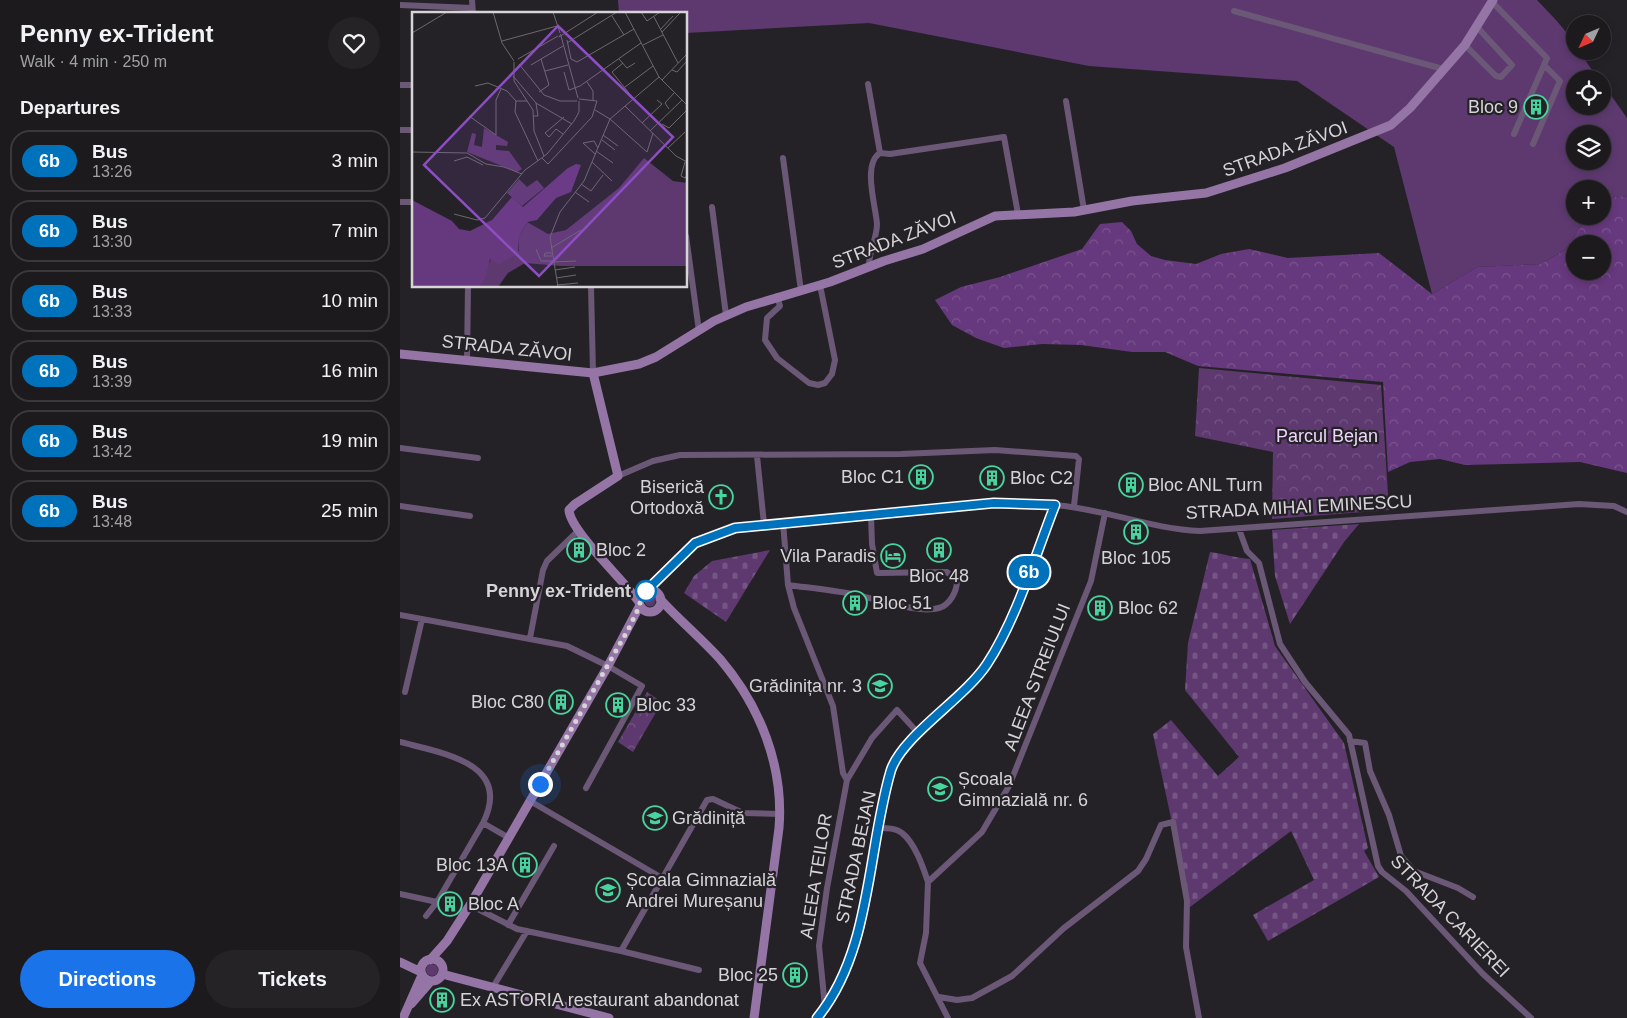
<!DOCTYPE html>
<html lang="en">
<head>
<meta charset="utf-8">
<style>
	:root { --surface:#1c1a1d; --page:#252326; --text:#f1f3f6; --muted:#a0a1a4; --line:#3a383b; --accent:#1a73e8 }
	body { margin:0; font-family:Arial,sans-serif; background:var(--page); color:var(--text); height:100vh; display:flex; flex-direction:column; font-size:19px; white-space:nowrap }
	* { box-sizing:border-box; margin:0 }
	p { font-size:16px; color:var(--muted) }
	.icon { flex:none; width:28px; height:28px; fill:none; stroke:currentColor; stroke-width:2; stroke-linecap:round; stroke-linejoin:round }
	.map { position:relative; flex:1; overflow:hidden }
	.drawer { display:flex; flex-direction:column; background:var(--surface); width:400px }
	.drawer>* { flex:none }
	.badge { padding:0 10px; border-radius:16px; font-size:18px; line-height:32px }
	.needle { width:32px; rotate:226deg }
	.buttons { position:absolute; left:1166px; top:15px; display:grid; gap:10px }
	.buttons a { display:grid; place-items:center; width:45px; height:45px; border-radius:50%; background:var(--surface); box-shadow:0 2px 8px #0003,0 0 0 1px var(--line); font-size:25px }
	.you { position:absolute; width:25px; height:25px; margin:-12px; border:4px solid #fff; border-radius:50%; background:#1a73e8; box-shadow:0 0 0 8px #1a73e833 }
	.map>.badge { position:absolute; translate:-50% -50%; box-shadow:0 0 0 2px #fff }
	h2 { padding:0 20px; font-size:19px; line-height:45px }
	.round { display:grid; place-items:center; flex:none; width:52px; height:52px; border-radius:26px; background:var(--page) }
	.overview { display:flex; align-items:center; justify-content:space-between; height:85px; padding:0 20px }
	h1 { font-size:24px; font-weight:800; line-height:38px }
	.primary-button { display:flex; gap:10px; margin-top:auto; padding:10px 20px }
	.primary-button a { flex:1; height:58px; border-radius:30px; background:var(--accent); color:#fff; font-size:20px; font-weight:800; line-height:58px; text-align:center }
	.primary-button a+a { background:var(--page); color:var(--text) }
	ul { padding:0; list-style:none }
	li { display:flex; align-items:center; gap:15px; height:62px; margin:0 10px 8px; padding:0 10px; border:2px solid var(--line); border-radius:20px }
	li div { flex:1 }
	li b { display:block; font-size:19px }
	li em { font-style:normal }
	li .badge { min-width:55px; font-weight:700; text-align:center }
	main { display:flex; flex:1; min-height:0 }
	.map>svg:first-child { display:block }
	.grass { fill:#5d3970; fill-rule:evenodd }
	.forest { fill:url(#forest-crowns); fill-rule:evenodd }
	.cemetery { fill:url(#cemetery-stones) }
	.park { fill:url(#park-crowns) }
	.lines { fill:none; stroke-linecap:round; stroke-linejoin:round }
	.street { stroke:#6b5876; stroke-width:6 }
	.secondary { stroke:#9475a6; stroke-width:9 }
	.line-casing { stroke:#fff; stroke-width:11 }
	.line { stroke:#0072bc; stroke-width:8 }
	.walk { stroke:#d6d4d7; stroke-width:5; stroke-dasharray:0 9 }
	.stop-dot { fill:#fff; stroke:#0072bc; stroke-width:2.5 }
	.labels { text-anchor:middle; stroke-width:4.5; stroke-linejoin:round; paint-order:stroke }
	.poi-label { font-size:18px; fill:#d6d4d7; stroke:#252227; text-anchor:start }
	.street-label { font-size:18px; fill:#d6d4d7; stroke:#252227 }
	.park-label { font-size:18px; fill:#eed5fd; stroke:#252227 }
	.stop-label { font-size:18px; font-weight:bold; fill:#d6d4d7; stroke:#252227; text-anchor:end }
	.inset-road { fill:none; stroke:#6c696d; stroke-width:1 }
	.view { fill:#8d4ec4; fill-opacity:0.15; stroke:#8d4ec4; stroke-width:2.5 }
	.inset-edge { fill:none; stroke:#d6d4d7; stroke-width:2.5 }
</style>
</head>
<body>
<main>
<section class="drawer">
<div class="overview"><div><h1>Penny ex-Trident</h1><p>Walk · 4 min · 250 m</p></div><a class="round"><svg class="icon" aria-label="heart" viewBox="0 0 24 24"><path d="M12 20l-8-8c-3-5 5-10 8-4 3-6 11-1 8 4z"/></svg></a></div>
<h2>Departures</h2>
<ul>
<li><span class="badge" style="background:#0072bc;color:#fff">6b</span><div><b>Bus</b><p>13:26</p></div><em>3 min</em></li>
<li><span class="badge" style="background:#0072bc;color:#fff">6b</span><div><b>Bus</b><p>13:30</p></div><em>7 min</em></li>
<li><span class="badge" style="background:#0072bc;color:#fff">6b</span><div><b>Bus</b><p>13:33</p></div><em>10 min</em></li>
<li><span class="badge" style="background:#0072bc;color:#fff">6b</span><div><b>Bus</b><p>13:39</p></div><em>16 min</em></li>
<li><span class="badge" style="background:#0072bc;color:#fff">6b</span><div><b>Bus</b><p>13:42</p></div><em>19 min</em></li>
<li><span class="badge" style="background:#0072bc;color:#fff">6b</span><div><b>Bus</b><p>13:48</p></div><em>25 min</em></li>
</ul>
<div class="primary-button"><a>Directions</a><a>Tickets</a></div>
</section>
<div class="map">
<svg width="1227" height="1018" viewBox="0 0 1227 1018">
	<defs>
		<pattern id="forest-crowns" width="20" height="18" patternUnits="userSpaceOnUse" patternTransform="scale(1.25)"><rect width="20" height="18" fill="#66387d"/><path d="M2 6a3 3 0 1 1 6 0M12 15a3 3 0 1 1 6 0" fill="none" stroke="#7b548f"/></pattern>
		<pattern id="cemetery-stones" width="16" height="16" patternUnits="userSpaceOnUse" patternTransform="scale(1.25)"><rect width="16" height="16" fill="#5d3970"/><path d="M2 7V4a2 2 0 0 1 4 0v3zM10 15v-3a2 2 0 0 1 4 0v3z" fill="#745584"/></pattern>
		<pattern id="park-crowns" width="20" height="18" patternUnits="userSpaceOnUse" patternTransform="scale(1.25)"><rect width="20" height="18" fill="#5d3970"/><path d="M2 6a3 3 0 1 1 6 0M12 15a3 3 0 1 1 6 0" fill="none" stroke="#745584"/></pattern>
	</defs>
	<rect width="100%" height="100%" fill="#252227"/>
	<path class="grass" d="M218,0H1137C1147,11 1175,37 1175,51H1179L1198,79H1175V106H1202L1203,84L1227,118V197L1220,196L1203,200L1202,189H1175V216H1188L1165,250L1141,264L1077,267L1032,294L994,147L897,81L689,66L469,23L286,33V14H219ZM1175,134H1202V161H1175Z
		M244.5 601a5.5 5.5 0 1 1 11 0a5.5 5.5 0 1 1-11 0Z
		M26 970a6 6 0 1 1 12 0a6 6 0 1 1-12 0Z"/>
	<path class="forest" d="M1220,196L1227,197V473L1180,462L1065,465L1040,459L1010,462L988,472L983,382L798,366L765,352H732L681,345L642,344L604,348L576,338L552,325L535,300L561,287L600,277L682,249L700,224L722,222L731,231L737,244L751,256L765,260L796,264L821,254L849,249L888,258L979,253L1032,294L1077,267L1141,264L1165,250L1188,216H1202L1203,200ZM1175,244H1202V271H1175Z"/>
	<path class="cemetery" d="M959,524L944,542L890,624L875,576L872,530Z
		M370,550L326,622L284,593L294,576L312,561Z
		M810,552C824,554 836,558 850,559L875,646L944,743L968,848L964,851L979,877L868,941L853,915L914,880L891,831L790,907L753,734L771,720L818,776L839,757L785,690L788,643Z"/>
	<path class="park" d="M799,368L981,385L989,510L872,519L873,452L795,436Z
		M247,692L262,702L233,752L218,742Z"/>
	<g class="lines">
		<path class="street" d="M72,0L73,14
			M1092,2L1147,58L1114,134
			M0,5L72,8
			M834,11L1043,69
			M1065,45L1096,76L1101,77L1112,65L1077,27
			M468,84L480,153C462,164 476,207 477,224C477,239 468,253 469,267
			M0,85H14
			M666,101L684,210
			M0,130H14
			M1133,144L1160,81L1144,65
			M480,153L490,154L604,137L618,214
			M383,158L401,291
			M0,202H14
			M312,207L326,315
			M286,236L299,331
			M191,286L193,373
			M377,296L380,306L367,318L365,340L377,358L409,383L418,385L425,383L432,374L435,360L420,285
			M67,360L68,286
			M0,448L78,458
			M357,456L364,524
			M218,476L253,461L280,455L501,454L595,450L676,456L679,459L674,506
			M655,505C705,509 751,529 800,531L1179,504L1214,506L1227,512
			M0,506L70,516
			M383,522L388,585L394,608L433,706L443,773L447,780
			M839,529L847,551L859,563L880,644L905,682L949,735L978,866L982,872L1006,891L1083,974L1131,1018
			M388,585C410,588 434,590 456,595C478,599 518,614 539,608C550,605 557,591 557,581L547,572L477,573L472,544L471,515
			M0,615L167,646L208,666L242,686L186,788
			M130,638L143,570L147,561L178,531
			M5,692L22,619
			M950,741L965,743L970,771L989,815L1001,856L1014,871L1058,888L1073,897
			M0,742C42,753 113,763 83,823L37,902L26,916
			M130,801L262,878
			M83,823L109,838
			M479,828C487,828 496,828 502,833C515,843 523,867 528,882L582,832L609,786L691,581L705,513
			M528,882L526,933L520,963L548,1018
			M0,894L37,902
			M70,905L117,929L221,951L299,970
			M108,925L154,846
			M221,951L307,800L313,799L343,813L380,814
			M93,987L127,931
			M539,997L557,1000L572,998L612,976L664,928L738,871L746,859L761,825L773,822L787,901L786,947L799,1018
			M425,1007L419,946L427,888L447,780L472,738L497,710L519,734"/>
		<path class="secondary" d="M0,354L193,373L239,364L256,357L314,321L346,307L430,282L484,261L523,249L595,216L674,212L732,201L806,193L885,168L964,136L991,125L1010,108L1065,45L1093,0
			M193,373L218,476L175,504L169,510C170,531 224,580 239,602
			M239 601a11 11 0 1 1 22 0a11 11 0 1 1-22 0Z
			M246,591L295,543L335,528L594,503L655,505C635,556 617,618 587,664C564,699 503,735 491,770C466,851 474,950 417,1018
			M260,599C279,620 301,638 320,659C360,706 384,766 379,828L354,1018
			M21 970a11 11 0 1 1 22 0a11 11 0 1 1-22 0Z
			M30,960L47,941L70,905L208,666L240,605
			M0,962L21,972
			M42,974L209,1018
			M11,1004L31,981
			M3,1018L22,975"/>
	</g>
	<g class="lines">
		<g class="line-casing">
			<path id="line" d="M246,591L295,543L335,528L594,503L655,505C635,556 617,618 587,664C564,699 503,735 491,770C467,850 472,951 417,1018"/>
		</g>
		<use href="#line" class="line"/>
		<path class="walk" d="M140,784L229,628L240,605V596L246,591"/>
	</g>
	<defs>
		<g id="building-ring" transform="scale(1.25)"><circle r="9.5" fill="#252227" stroke="#48d49d" stroke-width="1.5"/><path d="M-4-6H4V6H1V3H-1V6H-4ZM-2.5-4.3h1.7v1.8h-1.7ZM.8-4.3h1.7v1.8H.8ZM-2.5-1h1.7V.8h-1.7ZM.8-1h1.7V.8H.8Z" fill="#48d49d"/></g>
		<g id="church-ring" transform="scale(1.25)"><circle r="9.5" fill="#252227" stroke="#48d49d" stroke-width="1.5"/><path d="M-1.2-6h2.4v3.5h3.3v2.4h-3.3V6h-2.4V-.1h-3.3v-2.4h3.3Z" fill="#48d49d"/></g>
		<g id="hotel-ring" transform="scale(1.25)"><circle r="9.5" fill="#252227" stroke="#48d49d" stroke-width="1.5"/><path d="M-6-4.5h1.5V1H6V5H4.5V3h-9V5H-6ZM-4 0a1.8 1.8 0 1 1 3.6 0ZM.5 0V-2.5h3Q6-2.5 6 0Z" fill="#48d49d"/></g>
		<g id="school-ring" transform="scale(1.25)"><circle r="9.5" fill="#252227" stroke="#48d49d" stroke-width="1.5"/><path d="M0-5L7-2L0 1L-7-2ZM-4 1L0 2.5L4 1V4Q0 6-4 4Z" fill="#48d49d"/></g>
	</defs>
	<g fill-rule="evenodd">
		<use href="#building-ring" x="1136" y="107"/>
		<use href="#building-ring" x="521" y="477"/>
		<use href="#building-ring" x="592" y="478"/>
		<use href="#building-ring" x="731" y="485"/>
		<use href="#church-ring" x="321" y="497"/>
		<use href="#building-ring" x="736" y="532"/>
		<use href="#building-ring" x="179" y="550"/>
		<use href="#building-ring" x="539" y="550"/>
		<use href="#hotel-ring" x="493" y="556"/>
		<use href="#building-ring" x="455" y="603"/>
		<use href="#building-ring" x="700" y="608"/>
		<use href="#school-ring" x="480" y="686"/>
		<use href="#building-ring" x="161" y="702"/>
		<use href="#building-ring" x="218" y="705"/>
		<use href="#school-ring" x="540" y="789"/>
		<use href="#school-ring" x="255" y="818"/>
		<use href="#building-ring" x="125" y="865"/>
		<use href="#school-ring" x="208" y="890"/>
		<use href="#building-ring" x="50" y="904"/>
		<use href="#building-ring" x="395" y="975"/>
		<use href="#building-ring" x="42" y="1000"/>
	</g>
	<circle class="stop-dot" cx="246" cy="591" r="10"/>
	<g class="labels">
		<g class="poi-label">
			<text x="1118" y="113" text-anchor="end">Bloc 9</text>
			<text x="504" y="483" text-anchor="end">Bloc C1</text>
			<text x="610" y="484">Bloc C2</text>
			<text x="748" y="491">Bloc ANL Turn</text>
			<text x="304" y="493" text-anchor="end">Biserică<tspan x="304" dy="21">Ortodoxă</tspan></text>
			<text x="196" y="556">Bloc 2</text>
			<text x="476" y="562" text-anchor="end">Vila Paradis</text>
			<text x="736" y="564" text-anchor="middle">Bloc 105</text>
			<text x="539" y="582" text-anchor="middle">Bloc 48</text>
			<text x="472" y="609">Bloc 51</text>
			<text x="718" y="614">Bloc 62</text>
			<text x="462" y="692" text-anchor="end">Grădinița nr. 3</text>
			<text x="144" y="708" text-anchor="end">Bloc C80</text>
			<text x="236" y="711">Bloc 33</text>
			<text x="558" y="785">Școala<tspan x="558" dy="21">Gimnazială nr. 6</tspan></text>
			<text x="272" y="824">Grădiniță</text>
			<text x="108" y="871" text-anchor="end">Bloc 13A</text>
			<text x="226" y="886">Școala Gimnazială<tspan x="226" dy="21">Andrei Mureșanu</tspan></text>
			<text x="68" y="910">Bloc A</text>
			<text x="378" y="981" text-anchor="end">Bloc 25</text>
			<text x="60" y="1006">Ex ASTORIA restaurant abandonat</text>
		</g>
		<g class="street-label">
			<text transform="translate(885 149) rotate(-20)" y="6">STRADA ZĂVOI</text>
			<text transform="translate(494 240) rotate(-21)" y="6">STRADA ZĂVOI</text>
			<text transform="translate(107 348) rotate(6)" y="6">STRADA ZĂVOI</text>
			<text transform="translate(899 507) rotate(-3)" y="6">STRADA MIHAI EMINESCU</text>
			<text transform="translate(637 677) rotate(-69)" y="6">ALEEA STREIULUI</text>
			<text transform="translate(456 857) rotate(-78)" y="6">STRADA BEJAN</text>
			<text transform="translate(416 876) rotate(-81)" y="6">ALEEA TEILOR</text>
			<text transform="translate(1050 916) rotate(46)" y="6">STRADA CARIEREI</text>
		</g>
		<g class="park-label">
			<text x="927" y="442">Parcul Bejan</text>
		</g>
		<g class="stop-label">
			<text x="231" y="597">Penny ex-Trident</text>
		</g>
	</g>
	<g transform="translate(12 12)">
		<rect width="275" height="275" fill="#252227"/>
		<path d="M232,146L261,169L275,171V254H149L113,251L96,261L86,275H68L79,246L107,239V225L115,210L136,222L154,218L207,176Z" fill="#5d3970"/>
		<path d="M164,152L169,153L159,180L144,186L125,208L115,210L107,225L106,242L87,252L78,247L74,265L68,275H0V188L40,209L47,217L58,219L80,208L100,185L111,195L156,156Z" fill="#66387d"/>
		<path d="M72,116L96,130L95,134L84,133V138L97,139L110,157L105,160L55,140L60,121L64,122L62,133L70,135Z" fill="#5d3970"/>
		<path d="M107,167L115,175L125,168L132,176L110,194L95,181Z" fill="#5d3970"/>
		<path class="inset-road" d="M81,0L90,31L102,49M141,0L148,21M213,0L247,65L275,93M229,0L235,9L248,0M200,4L212,23M242,5L266,51M248,18L261,4M250,20L269,0M0,21L35,0M149,22L147,25L186,0M149,24L166,86M155,28L159,47L165,50L222,17M90,29L145,14M155,31L205,0M231,33L251,23M106,47L146,24M207,47L215,56L223,51M102,50V69L121,98L122,119L132,144M211,51L200,60L221,86M107,52L132,83L148,89H165M119,53L151,34M260,58L265,60L275,49M133,59L156,53M152,60L157,78L168,74L229,31M101,64L124,91L126,104H121M250,68L275,42M175,70L181,79V88M63,74L76,71L95,79L104,89M213,75L241,54M127,80L137,73L129,47M115,89H104L103,100L126,149M124,91L160,112M213,94L264,144L275,150M257,97L253,91L262,81M183,98L198,107L235,140L241,121M57,104L84,123M230,111L250,92L245,88M250,112L257,116L275,98M238,119L270,88M151,122L144,117L137,125L133,121L152,105M84,123V88L89,77M191,123L206,134M190,128L203,138M256,136L273,120M184,139L201,151M0,140L55,141L74,152L92,155L110,162M183,142L171,131L182,129L186,136M130,146L136,152L180,105L185,89L167,87M42,149L55,145L71,153M180,150L200,169M273,150L269,164L273,166L275,163M169,172L179,179L191,163M163,180L177,190M42,202L65,208L73,206L113,158L135,142L162,109L167,100V89M139,236L169,218M124,237L129,249H141M140,241H133L132,244H140M142,250L164,249M143,258L163,255M144,266L164,263M145,273L166,271M146,275L138,225L148,200L172,169L198,107L247,65"/>
		<path class="view" d="M146,14L261,125L127,264L12,153Z"/>
		<rect width="275" height="275" class="inset-edge"/>
	</g>
</svg>
<div class="buttons">
<a><svg class="needle" viewBox="-14 -14 28 28"><path d="M0-13l5 13h-10z" fill="#e53935"/><path d="M0 13l5-13h-10z" fill="#a0a1a4"/></svg></a>
<a><svg class="icon" aria-label="locate" viewBox="0 0 24 24"><circle cx="12" cy="12" r="6"/><path d="M12 2v4M12 18v4M2 12h4M18 12h4"/></svg></a>
<a><svg class="icon" aria-label="layers" viewBox="0 0 24 24"><path d="M12 4l9 5-9 5-9-5zM3 14l9 5 9-5"/></svg></a>
<a>+</a>
<a>−</a>
</div>
<div class="you" style="left:140px;top:784px"></div>
<b class="badge" style="left:629px;top:572px;background:#0072bc;color:#fff">6b</b>
</div>
</main>
</body>
</html>
